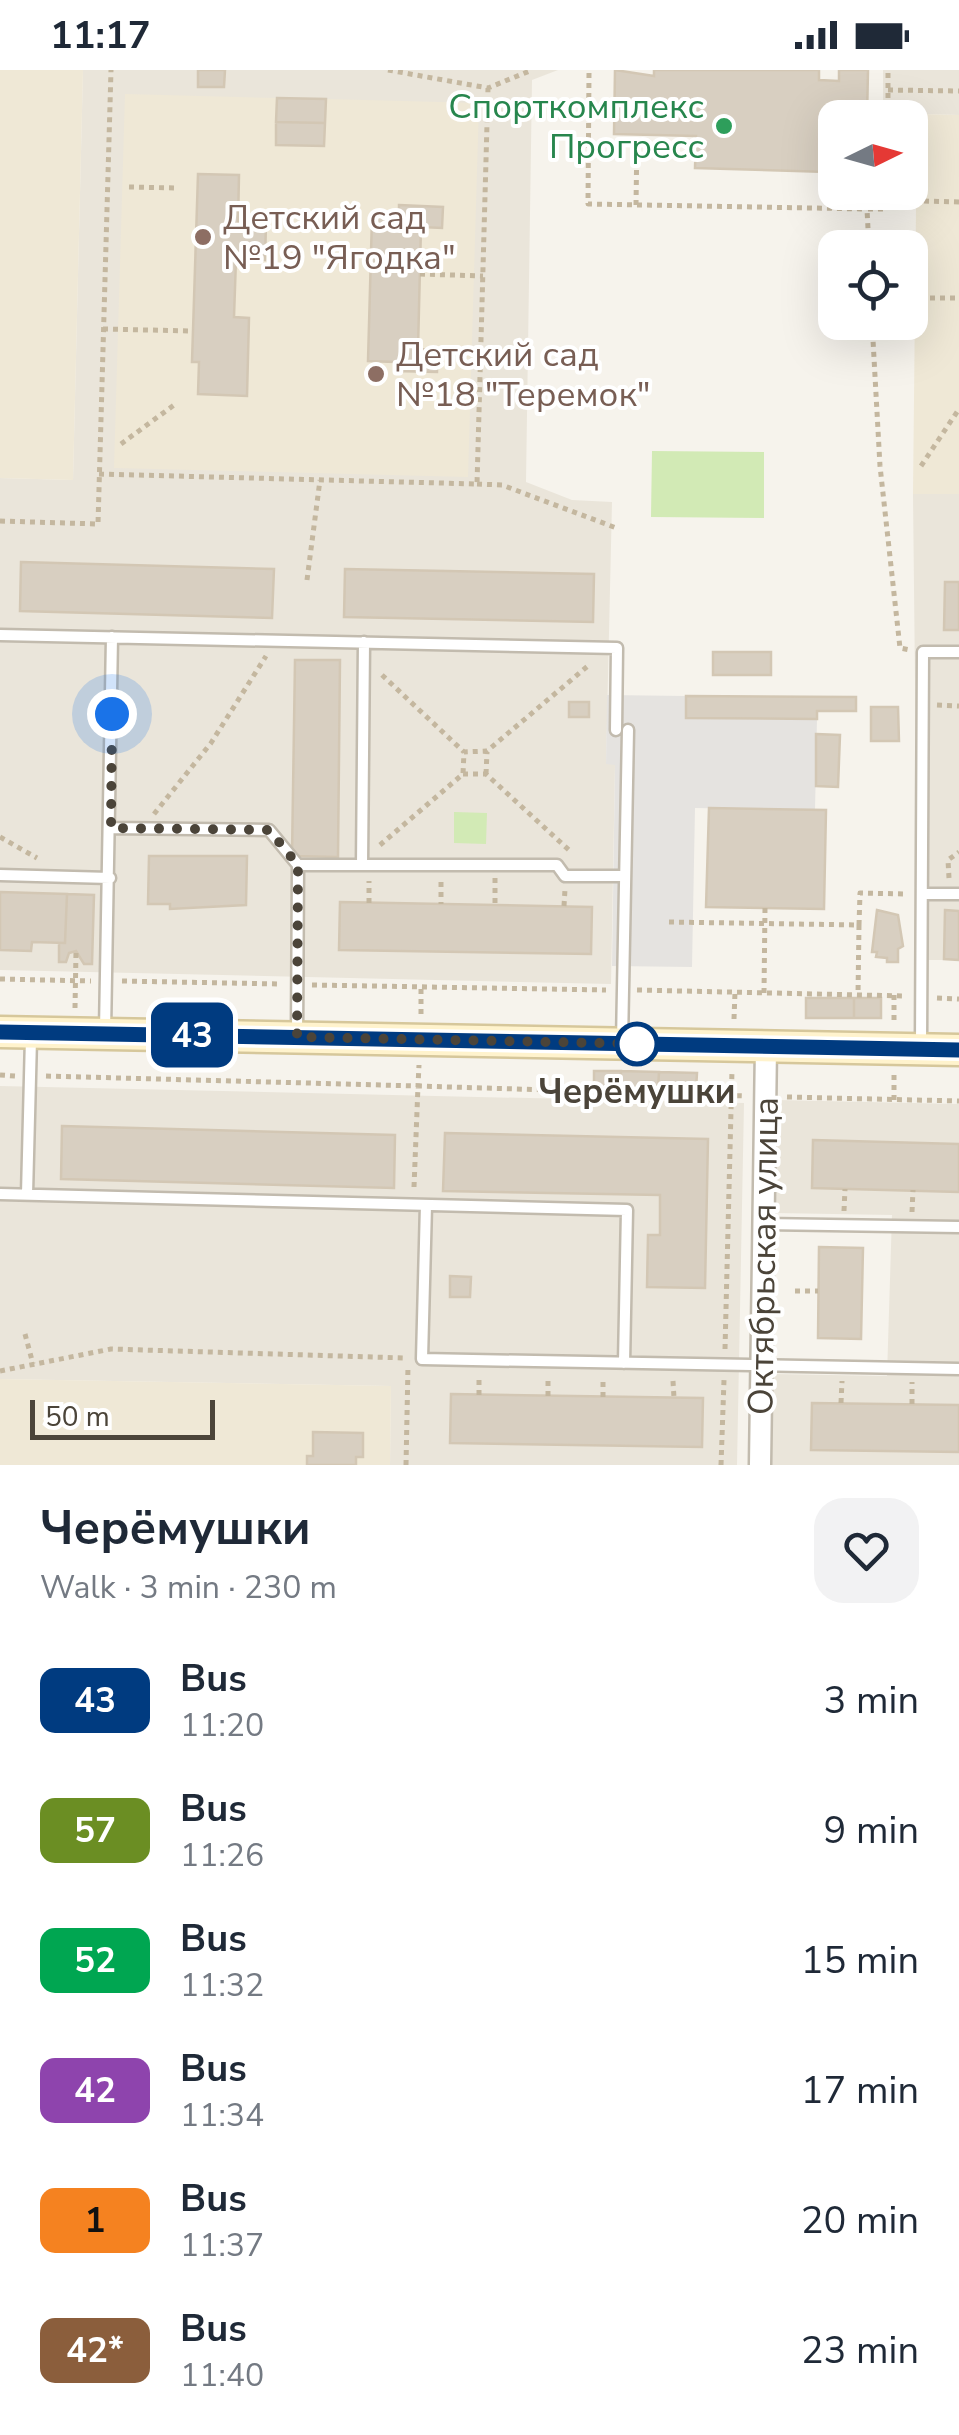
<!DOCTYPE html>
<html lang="en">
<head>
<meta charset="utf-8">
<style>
	:root { --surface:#fff; --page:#f2f2f3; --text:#1f2937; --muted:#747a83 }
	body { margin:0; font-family:"Nunito Sans",sans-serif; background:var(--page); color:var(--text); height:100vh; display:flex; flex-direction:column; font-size:38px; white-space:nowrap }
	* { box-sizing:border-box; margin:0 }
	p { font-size:32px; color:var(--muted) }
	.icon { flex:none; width:55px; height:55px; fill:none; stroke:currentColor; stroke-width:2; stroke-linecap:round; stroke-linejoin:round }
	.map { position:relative; height:1395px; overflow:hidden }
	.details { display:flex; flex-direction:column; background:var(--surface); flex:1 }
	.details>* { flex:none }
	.badge { padding:0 20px; border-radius:15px; font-size:35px; line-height:65px }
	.needle { width:65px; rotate:85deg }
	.fabs { position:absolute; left:818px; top:30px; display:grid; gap:20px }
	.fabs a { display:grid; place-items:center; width:110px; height:110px; border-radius:20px; background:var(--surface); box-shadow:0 10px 40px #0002; font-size:50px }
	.scale { position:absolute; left:30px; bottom:25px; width:185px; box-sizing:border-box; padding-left:10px; border:5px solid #4b4439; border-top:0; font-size:28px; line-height:35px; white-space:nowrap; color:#4b4439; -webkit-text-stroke:8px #fff; paint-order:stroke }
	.you { position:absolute; width:50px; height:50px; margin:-25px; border:8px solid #fff; border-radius:50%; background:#1a73e8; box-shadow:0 0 0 15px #1a73e833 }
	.map>.badge { position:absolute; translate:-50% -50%; box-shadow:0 0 0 5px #fff }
	.round { display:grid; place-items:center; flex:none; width:105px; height:105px; border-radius:30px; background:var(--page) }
	.head { display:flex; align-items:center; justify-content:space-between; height:170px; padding:0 40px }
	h1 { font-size:48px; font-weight:700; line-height:75px }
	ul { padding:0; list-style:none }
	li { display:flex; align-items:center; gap:30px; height:130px; padding:0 40px }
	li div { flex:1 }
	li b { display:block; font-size:38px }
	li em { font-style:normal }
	li .badge { min-width:110px; font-weight:700; text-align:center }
	.status { display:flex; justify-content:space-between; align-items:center; height:70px; padding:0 50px; background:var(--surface); direction:ltr }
	.status svg { height:28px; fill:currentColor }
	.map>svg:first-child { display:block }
	.residential { fill:#eae5da }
	.education { fill:#efe8d6 }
	.green { fill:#d2eab5 }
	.parking { fill:#e5e3e0 }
	.building { fill:#d8cfc1; stroke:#d3c7b4; stroke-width:2.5 }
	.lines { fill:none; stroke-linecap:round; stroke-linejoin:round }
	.lane-casing { stroke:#c2bbae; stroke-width:15 }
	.street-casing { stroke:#c2bbae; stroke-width:25 }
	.secondary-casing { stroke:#d6c79b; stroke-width:35 }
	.path { stroke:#c4b79f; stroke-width:5; stroke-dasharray:5 5; stroke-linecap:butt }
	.lane { stroke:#fff; stroke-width:10 }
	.street { stroke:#fff; stroke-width:20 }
	.secondary { stroke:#fff3cd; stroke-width:30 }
	.line-casing { stroke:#fff; stroke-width:22 }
	.line { stroke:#003b80; stroke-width:15 }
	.walk { stroke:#4b4439; stroke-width:10; stroke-dasharray:0 18 }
	.leisure-dot { fill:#2e9e5b; stroke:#fff; stroke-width:4 }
	.education-dot { fill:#8d6e63; stroke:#fff; stroke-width:4 }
	.stop-dot { fill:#fff; stroke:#003b80; stroke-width:5 }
	.labels { text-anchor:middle; stroke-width:8; stroke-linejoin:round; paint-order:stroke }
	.leisure-label { font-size:35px; fill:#27864d; stroke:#fff; text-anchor:end }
	.education-label { font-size:35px; fill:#785e54; stroke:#fff; text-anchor:start }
	.stop-label { font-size:35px; font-weight:bold; fill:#4b4439; stroke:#fff }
	.street-label { font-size:35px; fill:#4b4439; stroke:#fff }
</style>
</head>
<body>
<div class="status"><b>11:17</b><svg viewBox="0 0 49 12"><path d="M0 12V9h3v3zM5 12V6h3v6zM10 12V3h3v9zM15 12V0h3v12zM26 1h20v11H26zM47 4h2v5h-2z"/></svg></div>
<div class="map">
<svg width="959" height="1395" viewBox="0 0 959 1395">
	<rect width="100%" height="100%" fill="#f6f3ec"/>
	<path class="residential" d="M83,0H558L532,10L526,412L572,430L612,432L606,693L615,694L611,914L0,900V408L73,410Z
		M883,0H959V45L883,43Z
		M913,424H959V890H918Z
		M0,1016L744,1033L737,1395H390L391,1316L0,1309Z
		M777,1030L959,1034V1395H771L773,1304L887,1306L892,1145L774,1143Z"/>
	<path class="education" d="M0,0H83L73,410L0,408Z
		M125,24L277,28L276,75L324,76L326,29L479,33L468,407L114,398Z
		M917,44L959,45V424H913Z
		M0,1309L391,1316L390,1395H0Z"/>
	<path class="green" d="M652,381L764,382V448L651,447Z
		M454,742L487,743L486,774L454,773Z"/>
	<path class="parking" d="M607,625L686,626V647L817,649L815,740L695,738L692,897L612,896L615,695L606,694Z"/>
	<path class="building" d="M198,0H225L224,17H198Z
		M615,0L654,6V0H819V10L839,11V0H868L867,48H835V79H828L827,102L695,98L696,66L614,64Z
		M277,28L326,29L325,53L276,52Z
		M276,52L325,53L324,76L276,75Z
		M198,104L239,105L238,154H266L265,190L236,189L234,247L249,248L247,326L198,324L199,292H192Z
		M399,135L443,137L442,158L421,157L418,279L438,280L437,302L395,301V292L368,291L372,147L399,148Z
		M21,492L274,499L272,548L20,541Z
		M345,499L594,504L593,552L344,547Z
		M945,512H959V560H944Z
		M713,582H771V605H713Z
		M295,590H340L338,787L292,786Z
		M686,626L856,627V641H817V649L686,648Z
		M569,632H589V647H569Z
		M871,637H898L899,671H871Z
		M816,664L840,665L838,717L816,716Z
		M709,738L826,740L824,839L706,837Z
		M149,786H247L246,835L170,839V834H148Z
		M0,822L67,824L65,873L32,872L31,881L0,880Z
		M67,824L94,825L92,894H84L76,881L69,883L66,892H59V873H65Z
		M340,832L592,837L591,884L339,880Z
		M877,840L898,845L903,876L898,879V892H887V888L876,887L877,882H872Z
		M945,840L959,841V890L944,889Z
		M806,928H854V948H806Z
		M854,928H881V948H854Z
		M594,1001H621L620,1018L594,1017Z
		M621,1001L659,1002L658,1019L620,1018Z
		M659,1002L697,1003L696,1020L658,1019Z
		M62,1056L395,1065L394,1118L61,1109Z
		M445,1063L708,1069L705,1218L647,1217L648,1165H660V1125L443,1121Z
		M813,1070L959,1074V1122L812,1118Z
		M819,1177L863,1178L861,1269L818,1268Z
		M450,1206L471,1207L470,1227H450Z
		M451,1324L703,1328L702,1377L450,1373Z
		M812,1333L959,1335V1382L811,1380Z
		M313,1362L363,1363V1387H356V1395H307V1386H313Z"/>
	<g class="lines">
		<g class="lane-casing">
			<path id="lane" d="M0,565L617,578L616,660
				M364,572L362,795H557L565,806H625
				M111,758L269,760L298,795
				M0,805L110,808
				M922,824H959
				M105,961L112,567
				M297,964L298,795H362
				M622,972L628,660
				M921,975L923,582H959
				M0,1124L627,1140L624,1293
				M27,1124L31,968
				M426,1135L422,1289L959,1299
				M764,1154L959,1157"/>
		</g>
		<g class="street-casing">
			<path id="street" d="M760,1395L766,976"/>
		</g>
		<g class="secondary-casing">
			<path id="secondary" d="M0,962L959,980"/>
		</g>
		<path class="path" d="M388,0L488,18L532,0
			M589,3L588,134L867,139
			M888,20L959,21
			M888,48V0
			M129,117L177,118
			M924,131L959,132
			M636,135L637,65
			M869,178L867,139H887V122
			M420,204L483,206
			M910,228H959
			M872,252L880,396L900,578L910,580
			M103,259L193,261
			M121,374L174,335
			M921,396L959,339
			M99,404L477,414L488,18
			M477,414L502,415L619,459
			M0,451L98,454L111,0
			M307,510L320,410
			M382,605L464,682
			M937,635L959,636
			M463,704H486L570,781
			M486,704L487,682
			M154,744L211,673L266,586
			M0,767L37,788
			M380,775L463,704L464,682L487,681L589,595
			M495,808V835
			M949,808L948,790L959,782
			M441,812V834
			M369,833V811
			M564,836L565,819
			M669,852L859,855L858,925
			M859,855L860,823L905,824
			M0,909L91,911
			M122,911L281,914
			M312,915L606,920
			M637,920L906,926
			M764,923L765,838
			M894,925V952
			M937,928L959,929
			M75,938L76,881
			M421,944V917
			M734,949L735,922
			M0,1005L15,1006
			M46,1006L418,1016L419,995
			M787,1027L959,1031
			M894,1030V1003
			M414,1117L418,1016L746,1026
			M844,1141L845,1119
			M912,1142L913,1120
			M795,1221H818
			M25,1264L33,1294
			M725,1279L732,1000
			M0,1301L111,1279L405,1288
			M673,1311L674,1328
			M479,1325V1308
			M548,1326V1309
			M603,1327V1310
			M841,1333L842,1311
			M912,1334V1312
			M406,1395L408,1296
			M721,1395L724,1310"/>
		<use href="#lane" class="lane"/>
		<use href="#street" class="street"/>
		<use href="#secondary" class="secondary"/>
	</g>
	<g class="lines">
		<g class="line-casing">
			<path id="line" d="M0,962L959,980"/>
		</g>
		<use href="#line" class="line"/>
		<path class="walk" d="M112,644L111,758L269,760L298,795L297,967L650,974H637"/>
	</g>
	<circle class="leisure-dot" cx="724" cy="56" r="10"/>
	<g class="education-dot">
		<circle cx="203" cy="167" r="10"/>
		<circle cx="376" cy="304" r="10"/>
	</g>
	<circle class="stop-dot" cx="637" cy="974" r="20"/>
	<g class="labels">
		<g class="leisure-label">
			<text x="704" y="48">Спорткомплекс<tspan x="704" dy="40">Прогресс</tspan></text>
		</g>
		<g class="education-label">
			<text x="223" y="159">Детский сад<tspan x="223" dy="40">№19 "Ягодка"</tspan></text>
			<text x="396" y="296">Детский сад<tspan x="396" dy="40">№18 "Теремок"</tspan></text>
		</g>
		<g class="stop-label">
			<text x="637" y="1033">Черёмушки</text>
		</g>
		<g class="street-label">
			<text transform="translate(763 1186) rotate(-89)" y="12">Октябрьская улица</text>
		</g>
	</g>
</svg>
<div class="fabs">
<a><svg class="needle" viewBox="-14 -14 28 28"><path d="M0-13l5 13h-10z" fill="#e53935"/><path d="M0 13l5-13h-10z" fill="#747a83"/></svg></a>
<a><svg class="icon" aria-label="locate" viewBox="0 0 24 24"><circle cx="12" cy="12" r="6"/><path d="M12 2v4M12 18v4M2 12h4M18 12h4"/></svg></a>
</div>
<div class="scale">50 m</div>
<div class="you" style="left:112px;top:644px"></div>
<b class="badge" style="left:192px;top:965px;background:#003b80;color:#fff">43</b>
</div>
<section class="details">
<div class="head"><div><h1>Черёмушки</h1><p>Walk · 3 min · 230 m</p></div><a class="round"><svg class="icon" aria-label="heart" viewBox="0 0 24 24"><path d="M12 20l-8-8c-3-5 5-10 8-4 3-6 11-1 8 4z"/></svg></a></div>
<ul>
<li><span class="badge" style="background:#003b80;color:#fff">43</span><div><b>Bus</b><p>11:20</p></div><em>3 min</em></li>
<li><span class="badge" style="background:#6b8e23;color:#fff">57</span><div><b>Bus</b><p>11:26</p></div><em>9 min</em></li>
<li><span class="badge" style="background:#00a651;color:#fff">52</span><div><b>Bus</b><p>11:32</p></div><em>15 min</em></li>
<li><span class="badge" style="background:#8e44ad;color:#fff">42</span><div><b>Bus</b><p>11:34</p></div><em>17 min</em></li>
<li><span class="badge" style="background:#f58220;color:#111">1</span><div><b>Bus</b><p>11:37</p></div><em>20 min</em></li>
<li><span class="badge" style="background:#8b5e3c;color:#fff">42*</span><div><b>Bus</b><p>11:40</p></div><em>23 min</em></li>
</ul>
</section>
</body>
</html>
